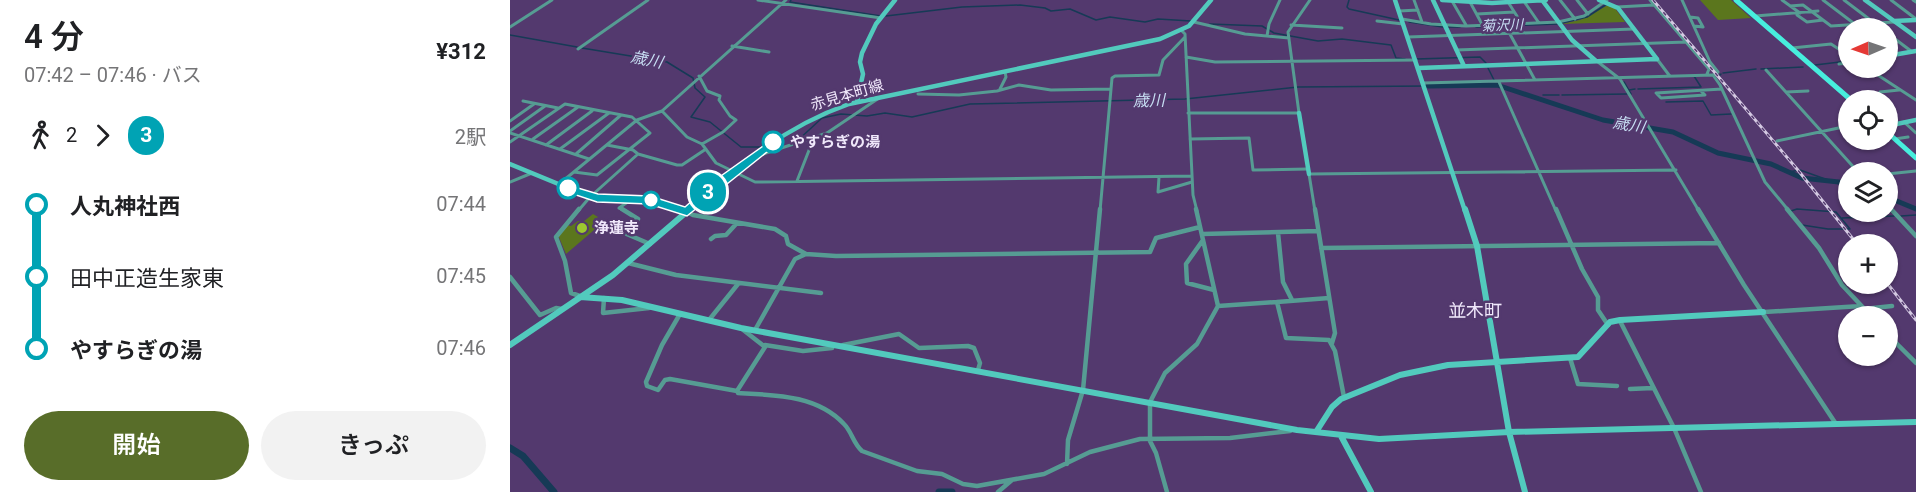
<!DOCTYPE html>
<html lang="ja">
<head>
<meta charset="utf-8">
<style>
	:root { --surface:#fff; --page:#f2f2f2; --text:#202124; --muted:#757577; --accent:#586d29 }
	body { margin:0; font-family:Roboto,"Noto Sans JP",sans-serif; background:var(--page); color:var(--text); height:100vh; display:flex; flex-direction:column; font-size:22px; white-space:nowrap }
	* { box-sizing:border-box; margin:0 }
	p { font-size:20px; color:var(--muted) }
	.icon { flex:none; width:33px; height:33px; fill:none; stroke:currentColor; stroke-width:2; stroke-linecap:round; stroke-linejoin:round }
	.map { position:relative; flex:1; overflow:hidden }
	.side { display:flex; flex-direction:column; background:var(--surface); width:510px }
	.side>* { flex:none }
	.badge { padding:0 12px; border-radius:20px; font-size:21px; line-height:39px }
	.needle { width:39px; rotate:268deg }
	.tools { position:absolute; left:1328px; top:18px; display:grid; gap:12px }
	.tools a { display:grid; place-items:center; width:60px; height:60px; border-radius:50%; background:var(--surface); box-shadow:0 2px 4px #0004; font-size:30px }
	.map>.badge { position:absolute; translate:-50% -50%; box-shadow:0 0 0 3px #fff }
	.legs { display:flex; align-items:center; gap:9px; height:66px; padding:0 24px; font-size:20px }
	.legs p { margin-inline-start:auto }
	.overview { display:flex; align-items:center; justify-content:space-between; height:102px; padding:0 24px }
	h1 { font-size:33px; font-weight:600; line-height:45px }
	.button { display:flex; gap:12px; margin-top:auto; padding:12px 24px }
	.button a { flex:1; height:69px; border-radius:36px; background:var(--accent); color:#fff; font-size:24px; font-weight:600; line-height:69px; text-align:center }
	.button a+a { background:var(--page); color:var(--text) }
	ul { padding:0 24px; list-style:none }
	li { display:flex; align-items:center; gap:21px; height:72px; font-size:22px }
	li i { display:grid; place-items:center; width:9px; height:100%; margin:0 8px; background:currentColor }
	li i::after { content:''; width:15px; height:15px; margin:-8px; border:4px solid; border-radius:50%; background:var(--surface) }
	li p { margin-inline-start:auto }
	li:first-child i { background:linear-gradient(#0000 50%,currentColor 0) }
	li:last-child i { background:linear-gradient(currentColor 50%,#0000 0) }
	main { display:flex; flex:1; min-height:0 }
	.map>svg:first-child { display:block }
	.green { fill:#5b761d }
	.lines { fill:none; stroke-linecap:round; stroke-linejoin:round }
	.stream { stroke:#163a56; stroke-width:1.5 }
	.river-far1 { stroke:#163a56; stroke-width:5 }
	.river { stroke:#163a56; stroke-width:7 }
	.street-far1 { stroke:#569c93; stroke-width:3 }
	.street { stroke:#569c93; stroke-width:4.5 }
	.secondary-far1 { stroke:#52cabd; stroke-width:4.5 }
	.secondary { stroke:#52cabd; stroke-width:6 }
	.primary { stroke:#47eedd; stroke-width:5 }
	.rail-casing { stroke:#d4c9e2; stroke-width:3 }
	.rail { stroke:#53396e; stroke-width:1.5; stroke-dasharray:4; stroke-linecap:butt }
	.line-1 { fill:#00a3b4; stroke:#fff; stroke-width:1.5 }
	.stop-1-dot { fill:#fff; stroke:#00a3b4; stroke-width:3 }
	.poi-dot { fill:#9dca30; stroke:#53396e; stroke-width:2 }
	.labels { text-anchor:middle; stroke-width:5; stroke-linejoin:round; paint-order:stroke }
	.far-water-label { font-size:14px; font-style:italic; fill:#c7def3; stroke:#53396e }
	.street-label { font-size:15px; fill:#f0e8fb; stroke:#53396e }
	.stop-label { font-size:15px; font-weight:bold; fill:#f0e8fb; stroke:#53396e; text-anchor:start }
	.poi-label { font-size:15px; font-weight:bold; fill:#f0e8fb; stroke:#53396e; text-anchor:start }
	.water-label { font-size:16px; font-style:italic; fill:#c7def3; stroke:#53396e }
	.quarter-label { font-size:18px; fill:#f0e8fb; stroke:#53396e }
</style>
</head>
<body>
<main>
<section class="side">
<div class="overview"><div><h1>4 分</h1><p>07:42 – 07:46 · バス</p></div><b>¥312</b></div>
<div class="legs"><svg class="icon" aria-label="walk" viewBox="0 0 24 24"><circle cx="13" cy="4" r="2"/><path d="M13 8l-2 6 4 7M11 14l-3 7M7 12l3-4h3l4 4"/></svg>2<svg class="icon" aria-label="forward" viewBox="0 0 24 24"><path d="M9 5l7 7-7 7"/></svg><b class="badge" style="background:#00a3b4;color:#fff">3</b><p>2駅</p></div>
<ul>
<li><i style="color:#00a3b4"></i><b>人丸神社西</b><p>07:44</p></li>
<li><i style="color:#00a3b4"></i><span>田中正造生家東</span><p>07:45</p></li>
<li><i style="color:#00a3b4"></i><b>やすらぎの湯</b><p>07:46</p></li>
</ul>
<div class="button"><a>開始</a><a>きっぷ</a></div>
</section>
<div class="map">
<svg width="1406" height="492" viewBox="0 0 1406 492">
	<rect width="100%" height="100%" fill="#53396e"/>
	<path class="green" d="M1190,0H1221L1241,18L1208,20Z
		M1098,5L1104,7L1115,22L1051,24L1070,20Z
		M83,214L88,217L83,221L90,225L56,254L48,235L57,225L61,226L68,221L73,222Z"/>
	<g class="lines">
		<path class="stream" d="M281,0L280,2L371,16
			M839,0L837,7L839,9L889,20
			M376,16L452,7L510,5L535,8L541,11L560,9L586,20L600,17L635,22L648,19L681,21
			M899,22L933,27
			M1052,23L1077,17L1097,4
			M700,24L752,26L764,33L808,41L832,39L881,45L886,58L895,59
			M938,27H950
			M966,27L1047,24
			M0,35L67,47
			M72,48L157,62L183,78L185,88L195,97L181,117L200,122L231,147H252
			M906,59L970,57L976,63
			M1305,65L1338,61
			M978,68L984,80
			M1251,69L1293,67
			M1213,73L1246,69
			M1209,76L1211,74
			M1114,82L1121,94
			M1128,89L1191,87L1184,76
			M1119,90L1125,89
			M1033,95H1049
			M1052,95L1117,94
			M1156,102L1193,101L1201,115L1221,114
			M286,142L312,118L331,114L357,116L375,113L402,117L460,104L675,99L788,87L918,86
			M260,147H270
			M1278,172L1290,170L1318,180
			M1281,211L1287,209L1326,212L1340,229H1318L1292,225
			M1391,216L1406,215
			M1332,218L1384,216"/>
		<path class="river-far1" d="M918,86L987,85L1093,120L1163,132L1208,153L1261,164L1292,178L1338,183
			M1377,197L1406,209"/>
		<path class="river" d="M0,448L13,456L44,492
			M429,492H442"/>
		<path class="street-far1" d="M248,0L371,18
			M904,0L912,22
			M1013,0L1029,23
			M1050,0L1065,19
			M1067,0L1078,14
			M1140,0L1199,69L1197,74
			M1172,0L1200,62L1208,72L1204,75
			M1272,0L1290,13
			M1313,0L1350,28
			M1334,0L1371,28
			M1381,0L1406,19
			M1403,0L1406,2
			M942,1L956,25
			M960,2L973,26
			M998,2L1012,24
			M1280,6L1293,5L1321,26L1384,22
			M1107,7L1144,5
			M889,11L908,10
			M967,14L1004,12
			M1287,15L1297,22L1313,20
			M1245,16L1308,11
			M1180,17L1188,18L1193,27L1184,26
			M892,19L921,24L956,26L1048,22L1074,16L1097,0
			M867,21L893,24
			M684,22L735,34L779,38
			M781,25L832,28
			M995,25L1025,80
			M0,27L42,0
			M672,31L675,34L683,195L687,211
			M1377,33L1401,51
			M757,36L759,24L770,0
			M898,37L1124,29
			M222,46L259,52
			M1282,48L1321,44L1338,55
			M68,49L138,0
			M946,50L1176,42
			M1377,50L1383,55
			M676,57L705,62L906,60
			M1147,59L1159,75
			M1088,62L1110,79L1189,211
			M1329,64L1338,63
			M1357,68L1406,100
			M1256,70L1348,172
			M1203,75L1210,85L1255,182L1279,211
			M189,76L197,91L210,96L209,100L220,116L226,120L213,132L192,144
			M989,82L1046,211
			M913,83L1203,75
			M490,89L496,77L495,72
			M1276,92L1298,91
			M1370,92L1389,90
			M1146,93L1212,89
			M408,94L449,95L487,91L509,85L541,90L601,89
			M1147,94L1151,98L1195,95L1191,91
			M13,101L48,108
			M152,111L177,137L192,144L206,163L245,182L681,176
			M678,113H789L778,32L800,0
			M0,121L24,104
			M1394,122L1406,133
			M0,131L35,106
			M0,133L79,159
			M23,139L68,107
			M680,139L739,138L743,170L798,169
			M1385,139L1398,137
			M1267,141L1338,126
			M0,142L55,104L122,117L140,133L87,175L64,172
			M36,145L82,111
			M97,145L123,150L128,154L167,165H172L196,149
			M50,149L99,113
			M66,154L111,115
			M241,158L317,133L369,98
			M1377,174L1406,171
			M649,177L648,192L682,182
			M287,181L303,140
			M0,182L22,173
			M48,185L127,120L152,111L276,0
			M1377,205L1382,211
			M68,211L80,197L128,154
			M116,211L109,208L122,199
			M590,211L602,78L605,76L649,75L653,60L675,37
			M805,211L799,174L1166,170"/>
		<path class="street" d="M69,209L46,237L55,261L61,293L70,296
			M112,209L128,219L112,232L140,244
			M805,209L825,333L822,343
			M1046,209L1072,269L1088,297V310L1098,325
			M1188,209L1234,285L1326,424
			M1277,209L1309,248L1332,285L1361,316
			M1381,209L1406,236
			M177,212L183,215L265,229L276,236L278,244L296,254L326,256L640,252L646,238L690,227
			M768,233L773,282L782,300
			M692,234L808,231
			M201,239L205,236L216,235L227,223
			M693,240L676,264L677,283L704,290
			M811,248L1209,243
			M118,263L166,275L311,293
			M0,277L30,315L46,308L52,309
			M94,298L93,313L139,308
			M767,302L819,298
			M708,306L767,302L776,338L819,340L825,351L834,397
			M1354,309L1382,306
			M1254,312L1351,306
			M170,314L152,345L136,382L137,386L148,390L155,380L160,379L227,391
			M199,320L228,284
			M1110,321L1164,428L1191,492
			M232,329L255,347L227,391L228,393C265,395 307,395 334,424C342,432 343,443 352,451L407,471L432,474L453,484L467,486L534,474L580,452L630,439L720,438L780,431
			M245,330L285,259L296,254
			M1377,334L1406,363
			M255,345L293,351L322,348
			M333,345L389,334L409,348L458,346L464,348L470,363L468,370
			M1060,358L1068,384L1107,386
			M1120,389L1143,388
			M557,464L558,440L573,390L590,209
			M488,492L502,480
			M657,492L646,453L640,441V402L655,373L687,344L708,306L686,209"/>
		<path class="secondary-far1" d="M885,0L955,211
			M923,0L954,66
			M932,0L982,3L1036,0
			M1032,0L1062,40L1086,61
			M1089,0L1108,8L1147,59
			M1355,0L1406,37
			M1384,21L1406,20
			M1377,56L1406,51
			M909,68L1147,59
			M347,102L353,74L350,62L352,53L366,24L385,0
			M789,113L799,174
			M1377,126L1406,120
			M0,164L80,197L140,200L173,211
			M178,211C227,166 276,126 339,104L650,39L679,26L701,0"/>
		<path class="secondary" d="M169,209L177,212
			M955,209L967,246L999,432L1015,492
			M70,297L112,300L231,328L787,430L869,439L999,432L1406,422
			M0,345L103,275L180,209
			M806,432L822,407L831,399L890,375L938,365L1068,357L1100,322L1110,320L1253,312
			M831,436L861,492"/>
		<path class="primary" d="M1226,0L1341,100
			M1377,132L1406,158"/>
		<g class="rail-casing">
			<path id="rail" d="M1143,0L1287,169L1347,244
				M1377,283L1406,320"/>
		</g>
		<use href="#rail" class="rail"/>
	</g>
	<path class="line-1" d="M263,139L268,142L267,144L177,216L139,204L87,202L54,191L53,188L58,185L88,194L140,196L175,207L208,178Z"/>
	<g class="stop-1-dot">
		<circle cx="263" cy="142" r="10"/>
		<circle cx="58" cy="188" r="10"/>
		<circle cx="141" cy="200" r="8"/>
	</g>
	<circle class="poi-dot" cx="72" cy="228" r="6"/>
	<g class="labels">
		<g class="far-water-label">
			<text transform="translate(992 25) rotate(-2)" y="5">菊沢川</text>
		</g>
		<g class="street-label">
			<text transform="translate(337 95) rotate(-16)" y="5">赤見本町線</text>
		</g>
		<g class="stop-label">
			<text x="280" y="147">やすらぎの湯</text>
		</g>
		<g class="poi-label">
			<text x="84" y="233">浄蓮寺</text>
		</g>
		<g class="water-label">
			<text transform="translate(137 59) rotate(12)" y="6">歳川</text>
			<text transform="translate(639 100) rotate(-1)" y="6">歳川</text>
			<text transform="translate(1119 124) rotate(10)" y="6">歳川</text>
		</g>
		<g class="quarter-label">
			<text x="965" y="317">並木町</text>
		</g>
	</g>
</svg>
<div class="tools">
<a><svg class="needle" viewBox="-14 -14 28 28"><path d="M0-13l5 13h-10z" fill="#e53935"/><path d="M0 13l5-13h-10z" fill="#757577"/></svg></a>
<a><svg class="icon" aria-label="locate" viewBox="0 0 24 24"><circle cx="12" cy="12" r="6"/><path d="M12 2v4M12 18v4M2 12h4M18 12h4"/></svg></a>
<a><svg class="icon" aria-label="layers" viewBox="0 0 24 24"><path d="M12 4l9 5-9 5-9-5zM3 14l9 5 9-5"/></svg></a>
<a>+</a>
<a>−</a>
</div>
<b class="badge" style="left:198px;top:192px;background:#00a3b4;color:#fff">3</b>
</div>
</main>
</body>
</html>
